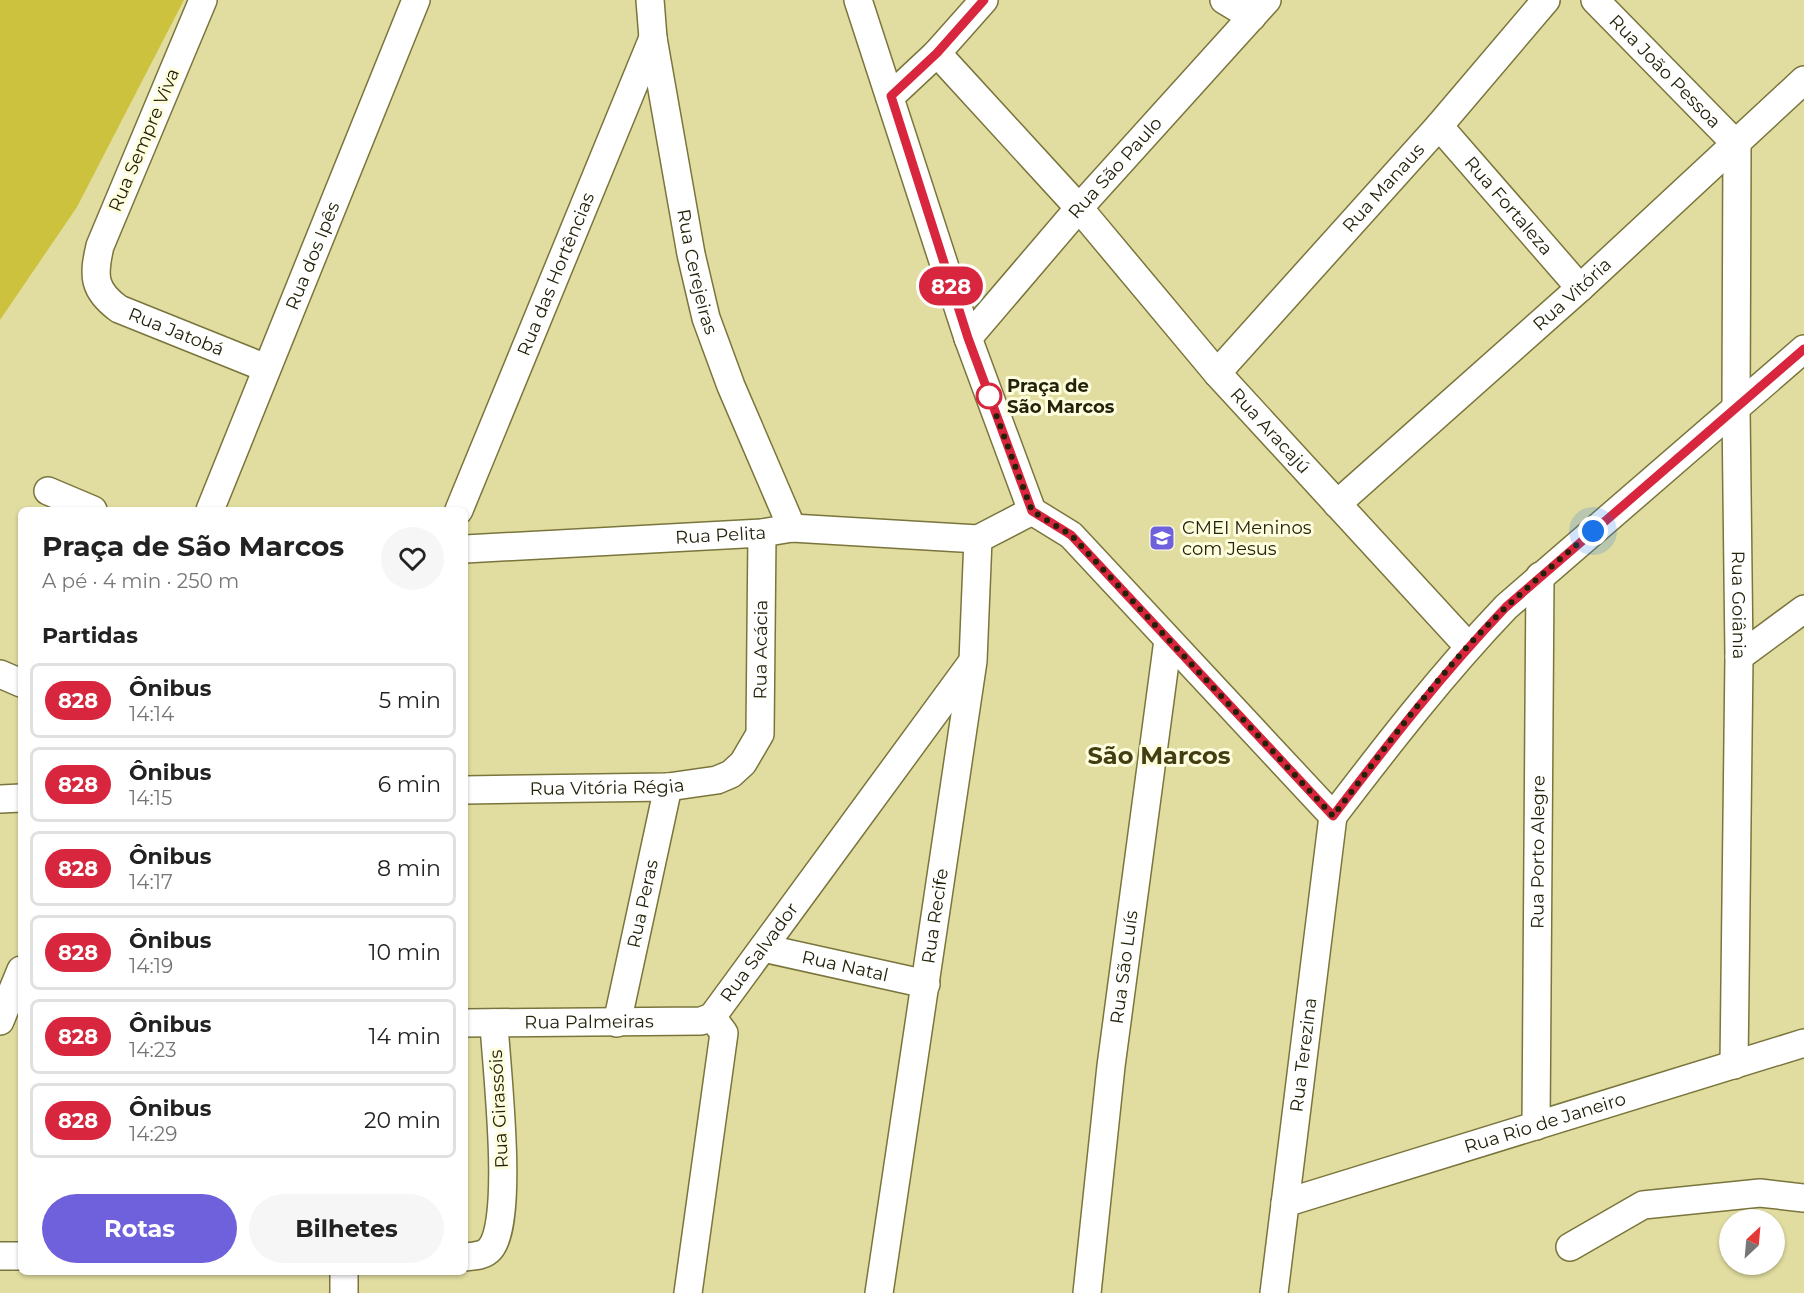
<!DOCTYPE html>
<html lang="pt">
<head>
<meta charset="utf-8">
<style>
	:root { --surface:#fff; --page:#f6f6f6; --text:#222; --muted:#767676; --line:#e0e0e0; --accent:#6f61db }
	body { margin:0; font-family:Montserrat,sans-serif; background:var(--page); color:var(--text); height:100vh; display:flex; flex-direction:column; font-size:22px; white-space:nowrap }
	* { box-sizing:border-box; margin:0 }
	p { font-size:20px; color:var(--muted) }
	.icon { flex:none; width:33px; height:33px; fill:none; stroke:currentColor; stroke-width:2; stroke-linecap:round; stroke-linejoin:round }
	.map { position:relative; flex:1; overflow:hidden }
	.drawer { position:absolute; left:18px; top:507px; width:450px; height:768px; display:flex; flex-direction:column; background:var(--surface); border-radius:9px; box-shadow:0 2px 4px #0004 }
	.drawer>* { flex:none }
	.badge { padding:0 12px; border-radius:20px; font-size:21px; line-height:39px }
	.needle { width:39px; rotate:26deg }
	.fabs { position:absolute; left:1719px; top:1209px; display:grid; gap:12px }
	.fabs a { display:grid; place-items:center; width:66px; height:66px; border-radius:50%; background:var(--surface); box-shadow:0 2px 4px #0004; font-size:30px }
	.you { position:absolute; width:30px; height:30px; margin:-15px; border:4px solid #fff; border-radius:50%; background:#1a73e8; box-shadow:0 0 0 9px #1a73e833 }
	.map>.badge { position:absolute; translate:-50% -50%; box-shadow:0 0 0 3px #fff }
	h2 { padding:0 24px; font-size:22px; line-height:54px }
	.round { display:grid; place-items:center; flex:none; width:63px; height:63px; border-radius:32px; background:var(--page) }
	.summary { display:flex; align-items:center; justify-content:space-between; height:102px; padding:0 24px }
	h1 { font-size:28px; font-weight:700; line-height:45px }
	.button { display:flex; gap:12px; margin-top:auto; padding:12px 24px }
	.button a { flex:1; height:69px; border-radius:36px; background:var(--accent); color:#fff; font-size:24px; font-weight:700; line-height:69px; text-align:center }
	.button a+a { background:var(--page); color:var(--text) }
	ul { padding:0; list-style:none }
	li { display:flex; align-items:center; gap:18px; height:75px; margin:0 12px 9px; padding:0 12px; border:3px solid var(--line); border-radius:9px }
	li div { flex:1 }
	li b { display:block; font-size:22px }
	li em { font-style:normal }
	li .badge { min-width:66px; font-weight:700; text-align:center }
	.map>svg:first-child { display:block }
	.green { fill:#cdc23e }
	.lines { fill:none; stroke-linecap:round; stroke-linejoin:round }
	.minor-casing { stroke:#7a753c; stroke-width:30 }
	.minor { stroke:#fff; stroke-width:27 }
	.line-casing { stroke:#fff; stroke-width:14 }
	.line { stroke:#d7263d; stroke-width:9 }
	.walk { stroke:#24220a; stroke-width:6; stroke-dasharray:0 10.8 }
	.stop-dot { fill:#fff; stroke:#d7263d; stroke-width:3 }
	.labels { text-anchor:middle; stroke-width:6; stroke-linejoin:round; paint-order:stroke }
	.street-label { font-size:18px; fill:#24220a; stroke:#fefdde }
	.stop-label { font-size:18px; font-weight:bold; fill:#24220a; stroke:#fefdde; text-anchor:start }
	.poi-label { font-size:18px; fill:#24220a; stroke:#fefdde; text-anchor:start }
	.district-label { font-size:24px; font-weight:bold; fill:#423e12; stroke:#fefdde }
</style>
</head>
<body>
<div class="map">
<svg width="1804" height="1293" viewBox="0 0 1804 1293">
	<rect width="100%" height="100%" fill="#e1dda0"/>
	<path class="green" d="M0,0H184L77,207L0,320Z"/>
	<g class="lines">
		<g class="minor-casing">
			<g id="minor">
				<path id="s1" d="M203,0L100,246C93,276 93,290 119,309L266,368"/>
				<path id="s2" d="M650,0L653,38L691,254L706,318L731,386L792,528"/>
				<path d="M858,0L968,338L1032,511L1071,535L1333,816"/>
				<path d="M1224,0L1252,17"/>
				<path id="s3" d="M1595,0L1737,145L1736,409L1739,657L1734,1065"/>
				<path id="s4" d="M937,53L1079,208L1217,373L1468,646"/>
				<path d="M890,97L937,53L984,0"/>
				<path id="s5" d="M1439,126L1580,288"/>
				<path id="s6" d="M968,338L1079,208L1267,0"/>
				<path id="s7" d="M1217,373L1439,126L1546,0"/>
				<path d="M48,491L93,510"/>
				<path id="s8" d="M1337,504L1580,288L1804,80"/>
				<path id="s9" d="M210,510L416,0"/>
				<path id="s10" d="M459,510L653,38"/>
				<path d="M978,539L1032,511"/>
				<path id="s11" d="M465,549L762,533L792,528L978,539"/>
				<path d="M1739,657L1804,609"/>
				<path d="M0,674L21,683"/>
				<path id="s12" d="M465,790L668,787L717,780L731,774L743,763L760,734L762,533"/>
				<path d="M0,799L21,798"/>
				<path d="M1333,816C1388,744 1443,673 1506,607L1804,349"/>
				<path id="s13" d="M763,948L926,984"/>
				<path id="s14" d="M712,1017L970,665"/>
				<path d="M0,1021L21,970"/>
				<path id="s15" d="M465,1023L701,1021L712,1017"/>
				<path id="s16" d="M617,1023L668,787"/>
				<path id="s17" d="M1536,1126L1540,576"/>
				<path id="s18" d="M1285,1203L1804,1043"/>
				<path d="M1570,1247L1643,1205L1760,1193L1804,1198"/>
				<path d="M0,1256H21"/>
				<path d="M465,1257C474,1256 484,1256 490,1249C515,1221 496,1066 494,1023"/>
				<path d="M344,1272V1293"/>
				<path d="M688,1293L724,1033L712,1017"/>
				<path id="s19" d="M879,1293L973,661L978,539"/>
				<path id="s20" d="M1087,1293L1111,1066L1168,640"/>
				<path id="s21" d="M1274,1293L1333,816"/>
			</g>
		</g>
		<use href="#minor" class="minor"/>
	</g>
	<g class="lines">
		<g class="line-casing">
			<path id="line" d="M984,0L937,53L891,96L968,338L1032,511L1071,535L1333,816C1388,744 1443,673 1506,607L1804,349"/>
		</g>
		<use href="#line" class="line"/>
		<path class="walk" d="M989,396L1032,511L1071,535L1333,816C1377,759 1420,699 1469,645C1507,603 1550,568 1593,531"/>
	</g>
	<defs>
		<g id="school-square" transform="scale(1.35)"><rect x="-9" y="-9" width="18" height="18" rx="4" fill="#6f61db" stroke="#fefdde"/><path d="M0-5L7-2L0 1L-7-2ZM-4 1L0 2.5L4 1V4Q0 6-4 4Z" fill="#fff"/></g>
	</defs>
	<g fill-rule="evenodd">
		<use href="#school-square" x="1162" y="538"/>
	</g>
	<circle class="stop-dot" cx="989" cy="396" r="12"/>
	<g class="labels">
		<g class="street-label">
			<text dy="6" stroke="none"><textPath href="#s3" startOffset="100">Rua João Pessoa</textPath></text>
			<text transform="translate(144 140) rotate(-67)" y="6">Rua Sempre Viva</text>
			<text dy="6" stroke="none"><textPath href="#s6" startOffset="225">Rua São Paulo</textPath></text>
			<text dy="6" stroke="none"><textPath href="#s7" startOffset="249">Rua Manaus</textPath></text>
			<text dy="6" stroke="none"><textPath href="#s5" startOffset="106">Rua Fortaleza</textPath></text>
			<text dy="6" stroke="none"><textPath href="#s9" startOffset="274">Rua dos Ipês</textPath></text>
			<text dy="6" stroke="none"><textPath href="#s2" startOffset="276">Rua Cerejeiras</textPath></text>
			<text dy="6" stroke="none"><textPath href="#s10" startOffset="255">Rua das Hortências</textPath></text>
			<text dy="6" stroke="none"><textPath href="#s8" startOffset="315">Rua Vitória</textPath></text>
			<text dy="6" stroke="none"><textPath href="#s1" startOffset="400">Rua Jatobá</textPath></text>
			<text dy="6" stroke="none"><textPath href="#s4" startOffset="504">Rua Aracajú</textPath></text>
			<text dy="6" stroke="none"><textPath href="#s11" startOffset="256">Rua Pelita</textPath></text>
			<text dy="6" stroke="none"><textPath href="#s3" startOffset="663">Rua Goiânia</textPath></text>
			<text dy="6" stroke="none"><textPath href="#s12" startOffset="402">Rua Acácia</textPath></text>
			<text dy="6" stroke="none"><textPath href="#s12" startOffset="142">Rua Vitória Régia</textPath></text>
			<text dy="6" stroke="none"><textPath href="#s17" startOffset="274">Rua Porto Alegre</textPath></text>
			<text dy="6" stroke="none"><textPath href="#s16" startOffset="122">Rua Peras</textPath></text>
			<text dy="6" stroke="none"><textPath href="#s19" startOffset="381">Rua Recife</textPath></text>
			<text dy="6" stroke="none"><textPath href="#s14" startOffset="80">Rua Salvador</textPath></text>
			<text dy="6" stroke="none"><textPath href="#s13" startOffset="84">Rua Natal</textPath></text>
			<text dy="6" stroke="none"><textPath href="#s20" startOffset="328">Rua São Luís</textPath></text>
			<text dy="6" stroke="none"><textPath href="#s15" startOffset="124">Rua Palmeiras</textPath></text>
			<text dy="6" stroke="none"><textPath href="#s21" startOffset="240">Rua Terezina</textPath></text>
			<text transform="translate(499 1109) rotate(-93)" y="6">Rua Girassóis</text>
			<text dy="6" stroke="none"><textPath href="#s18" startOffset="272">Rua Rio de Janeiro</textPath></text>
		</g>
		<g class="stop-label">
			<text x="1007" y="392">Praça de<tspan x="1007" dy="21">São Marcos</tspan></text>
		</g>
		<g class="poi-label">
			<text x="1182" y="534">CMEI Meninos<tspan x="1182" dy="21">com Jesus</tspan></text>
		</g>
		<g class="district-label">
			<text x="1159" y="764">São Marcos</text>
		</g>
	</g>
</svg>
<div class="fabs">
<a><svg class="needle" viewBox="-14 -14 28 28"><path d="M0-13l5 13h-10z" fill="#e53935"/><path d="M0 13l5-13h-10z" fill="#767676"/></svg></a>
</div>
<div class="you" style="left:1593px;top:531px"></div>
<b class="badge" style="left:951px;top:286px;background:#d7263d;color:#fff">828</b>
<section class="drawer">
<div class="summary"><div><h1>Praça de São Marcos</h1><p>A pé · 4 min · 250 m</p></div><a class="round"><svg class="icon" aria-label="heart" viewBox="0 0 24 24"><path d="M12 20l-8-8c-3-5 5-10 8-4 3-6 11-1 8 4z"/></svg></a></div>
<h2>Partidas</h2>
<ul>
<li><span class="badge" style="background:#d7263d;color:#fff">828</span><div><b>Ônibus</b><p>14:14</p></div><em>5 min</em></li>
<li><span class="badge" style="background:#d7263d;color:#fff">828</span><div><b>Ônibus</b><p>14:15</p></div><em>6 min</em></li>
<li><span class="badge" style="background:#d7263d;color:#fff">828</span><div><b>Ônibus</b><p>14:17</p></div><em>8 min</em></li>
<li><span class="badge" style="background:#d7263d;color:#fff">828</span><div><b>Ônibus</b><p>14:19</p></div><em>10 min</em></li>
<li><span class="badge" style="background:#d7263d;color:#fff">828</span><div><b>Ônibus</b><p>14:23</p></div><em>14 min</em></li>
<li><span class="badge" style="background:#d7263d;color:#fff">828</span><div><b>Ônibus</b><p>14:29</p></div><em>20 min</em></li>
</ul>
<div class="button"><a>Rotas</a><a>Bilhetes</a></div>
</section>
</div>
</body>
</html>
